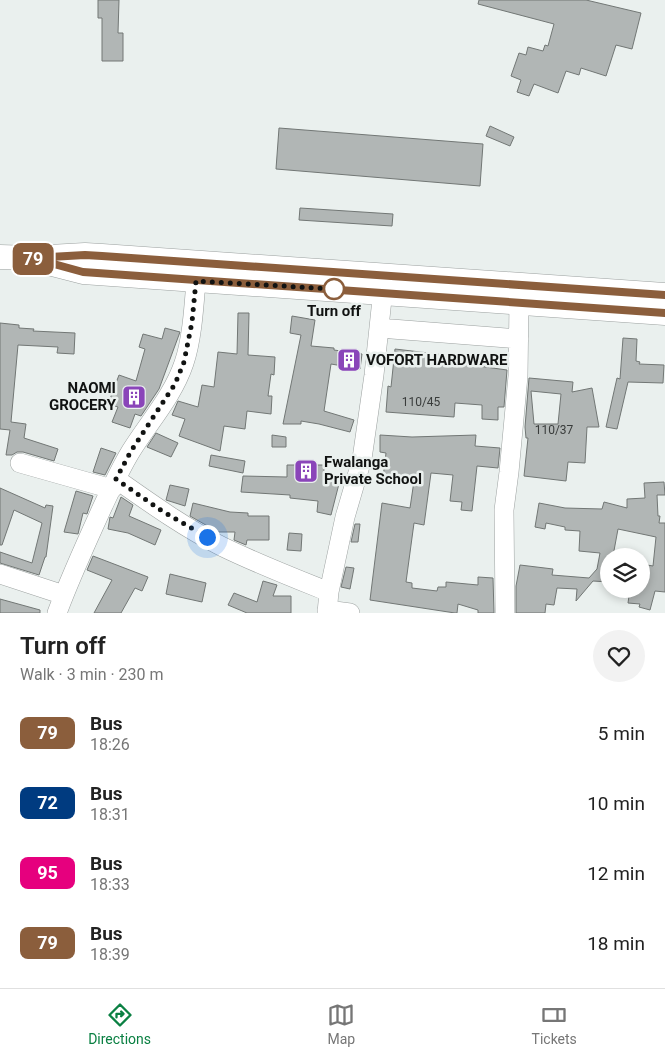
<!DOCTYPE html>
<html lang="en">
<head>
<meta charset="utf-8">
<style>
	:root { --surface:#fff; --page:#f2f2f2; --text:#222; --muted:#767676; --line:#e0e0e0; --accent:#0b8043 }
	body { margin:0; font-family:Roboto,sans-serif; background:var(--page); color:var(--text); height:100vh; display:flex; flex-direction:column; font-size:19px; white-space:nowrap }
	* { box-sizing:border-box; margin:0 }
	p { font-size:16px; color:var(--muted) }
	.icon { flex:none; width:28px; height:28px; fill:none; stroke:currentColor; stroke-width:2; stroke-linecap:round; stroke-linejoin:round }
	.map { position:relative; height:613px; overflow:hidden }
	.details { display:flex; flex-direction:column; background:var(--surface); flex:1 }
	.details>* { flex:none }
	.badge { padding:0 10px; border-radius:8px; font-size:18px; line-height:32px }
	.controls { position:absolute; left:600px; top:548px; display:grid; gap:10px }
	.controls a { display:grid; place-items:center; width:50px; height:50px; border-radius:50%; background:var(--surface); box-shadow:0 2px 8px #0003; font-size:25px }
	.you { position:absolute; width:25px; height:25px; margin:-12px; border:4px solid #fff; border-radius:50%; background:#1a73e8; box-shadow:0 0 0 8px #1a73e833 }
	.map>.badge { position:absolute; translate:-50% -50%; box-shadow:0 0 0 2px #fff }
	.round { display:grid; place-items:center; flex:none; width:52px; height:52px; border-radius:26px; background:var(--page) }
	.headline { display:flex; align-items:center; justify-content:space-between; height:85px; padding:0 20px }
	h1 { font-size:24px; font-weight:600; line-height:38px }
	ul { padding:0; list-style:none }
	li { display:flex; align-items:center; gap:15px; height:70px; padding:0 20px }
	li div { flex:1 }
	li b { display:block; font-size:19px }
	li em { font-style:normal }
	li .badge { min-width:55px; font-weight:700; text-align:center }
	.menu { display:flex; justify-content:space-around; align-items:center; height:70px; border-top:1px solid var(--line); background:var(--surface); font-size:14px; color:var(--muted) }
	.menu a { display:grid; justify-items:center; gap:2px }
	.menu .active { color:var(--accent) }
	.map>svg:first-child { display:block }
	.building { fill:#b1b6b5; stroke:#727775; fill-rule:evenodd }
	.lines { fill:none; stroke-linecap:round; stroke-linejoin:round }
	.minor-casing { stroke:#9ca1a0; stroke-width:20 }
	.major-casing { stroke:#9ca1a0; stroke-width:25 }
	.minor { stroke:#fff; stroke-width:19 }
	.major { stroke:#fff; stroke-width:24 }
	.line-casing { stroke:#fff; stroke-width:11 }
	.line { stroke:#8b5e3c; stroke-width:8 }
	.walk { stroke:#111312; stroke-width:5; stroke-dasharray:0 9 }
	.stop-dot { fill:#fff; stroke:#8b5e3c; stroke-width:2.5 }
	.labels { text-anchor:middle; stroke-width:5; stroke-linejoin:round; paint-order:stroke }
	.number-label { font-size:12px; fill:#393c3b }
	.stop-label { font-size:15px; font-weight:bold; fill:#111312; stroke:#eaf0ee }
	.poi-label { font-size:15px; font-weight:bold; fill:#111312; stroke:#eaf0ee; text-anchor:start }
</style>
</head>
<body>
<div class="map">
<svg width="665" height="613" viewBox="0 0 665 613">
	<rect width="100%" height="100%" fill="#eaf0ee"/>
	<path class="building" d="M98,0H119L118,33H123V61H102V18H98Z
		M479,0H586L641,13L632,49L616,45L606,76L581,68L579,75L566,71L558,93L534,84L529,96L517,92L521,80L511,76L519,53L526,55L528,47L543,51L545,45L548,46L554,24L478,4Z
		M490,126L514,137L510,146L486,136Z
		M279,128L483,144L480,186L276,169Z
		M300,208L393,214L392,226L299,220Z
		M238,313H249L248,355L275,357L274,375L271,374L268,396H272L271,414L247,411L245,429L224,426L220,451L179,436L185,419L172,415L178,401L198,407L202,385L214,387L218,352L237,354Z
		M292,316L315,320L311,346L334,348V350L362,354L360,369L331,364L324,411L354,420L350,432L319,424L301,421V424H283L301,335L290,333Z
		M0,323L19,325V328L34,329L33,331L75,333L74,354L57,353L58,347L18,345L11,422L26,424L24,438L58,449L54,461L23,452H17L12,455H6L10,430L0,429Z
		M165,328L180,332L159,389L141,416L135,414L130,428L112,422L118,407L108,404L119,375L136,381L145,349L139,347L143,334L162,339Z
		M623,338L637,339L636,361L640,362L639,364L664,365L663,383L628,382L617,429L606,427L617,378L620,379Z
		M395,349L471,358V365L507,370L504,407H498V420L482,419V405L455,403L454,417L386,412L388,386L391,387Z
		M529,378L573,382L572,392L592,388L599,427H587L585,463L568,462L566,481L524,476L528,438H526L525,427ZM531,391L561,394L558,424H534Z
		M156,433L178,443L171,457L147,447Z
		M272,435L286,437V447H272Z
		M380,435L412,437L476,435L475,446L500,448L498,468L477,466L472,511L461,510L462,502L450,501L453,475L431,473L424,525L414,523L406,582L412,583V588L437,591L438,587H446V582L478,585V577L493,578L494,613H478V610L458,604L457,613H455L370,600L382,503L410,508L414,481L383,478L386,453L380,452Z
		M101,448L116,453L105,475L93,472Z
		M211,455L245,461L243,473L209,466Z
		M287,465H324V472L341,476L331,515L317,512L318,501L290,498V495L241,492L243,476L287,477Z
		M664,482L665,495H657L658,516H660L659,523H665V592L655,591L650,610L639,607L640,604L628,603L630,589H641V564L653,566L656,537L618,529L613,556H609V582L593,581L576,601L577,589L557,588L554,605L546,604L545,613H516V586L520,565L553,569L552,575L589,578L597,569L600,553L579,551L580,531L565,530V527L546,523L545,529L535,527L539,503L565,508L602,509L604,502L627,508V499L645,498L644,483Z
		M170,485L189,489L185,506L166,500Z
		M0,488L45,508L46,505L53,506L46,557H45L39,575L0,563V552L32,563L42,523L14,510L2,545H0Z
		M76,491L93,496L87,514L83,513L78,534L64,532Z
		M121,497L133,505L129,516L161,530L155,545L128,533L108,529L110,517L113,518Z
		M193,503L230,512L248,513V516H269V540H247L246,545L234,540L235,532H218L190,516Z
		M355,524H360L358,542H351Z
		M289,533L302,534L301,551L287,550Z
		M93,556L148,577L142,591L135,588L121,613H94L112,580L87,570Z
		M346,567L354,568L350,589L341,587Z
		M170,574L206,583L202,602L166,594Z
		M263,581L277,585L273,596H291V613H247L228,605L234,593L257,602Z
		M0,599L40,610V613H0Z"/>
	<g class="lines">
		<g class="minor-casing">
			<path id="minor" d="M379,328L519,339
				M20,463L112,489
				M116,479C150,503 185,528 223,547C258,564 294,578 329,592
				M0,574L64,595
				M327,610L350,613
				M57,613C70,578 86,543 102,508C111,489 120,469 131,451C149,422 173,396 184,363C192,340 194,306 196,281
				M327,613L329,592L345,517L362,459L374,375L384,280
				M505,613L504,510L509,472L518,376L519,302"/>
		</g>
		<g class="major-casing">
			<path id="major" d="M0,257L32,258L85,255L102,256L665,295
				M48,263L83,272L665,313"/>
		</g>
		<use href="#minor" class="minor"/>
		<use href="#major" class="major"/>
	</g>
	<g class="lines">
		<g class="line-casing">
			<path id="line" d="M665,295L102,256L85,255L32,258L83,272L665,313"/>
		</g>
		<use href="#line" class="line"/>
		<path class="walk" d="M207,537L162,511L116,479L131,451L175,384L184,362L192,322L196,281L334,289"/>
	</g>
	<defs>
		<g id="building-square" transform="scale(1.25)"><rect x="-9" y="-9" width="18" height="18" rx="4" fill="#8a45b9" stroke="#eaf0ee"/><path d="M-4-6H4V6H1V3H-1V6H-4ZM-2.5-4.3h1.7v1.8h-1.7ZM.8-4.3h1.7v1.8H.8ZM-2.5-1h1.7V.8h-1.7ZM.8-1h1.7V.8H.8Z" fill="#fff"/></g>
	</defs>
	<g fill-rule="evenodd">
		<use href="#building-square" x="349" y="360"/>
		<use href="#building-square" x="134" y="397"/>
		<use href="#building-square" x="306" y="471"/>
	</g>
	<circle class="stop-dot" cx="334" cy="289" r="10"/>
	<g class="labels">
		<g class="number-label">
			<text x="421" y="406">110/45</text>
			<text x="554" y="434">110/37</text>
		</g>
		<g class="stop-label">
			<text x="334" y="316">Turn off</text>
		</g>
		<g class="poi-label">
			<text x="366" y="365">VOFORT HARDWARE</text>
			<text x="116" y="393" text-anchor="end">NAOMI<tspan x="116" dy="17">GROCERY</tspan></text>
			<text x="324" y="467">Fwalanga<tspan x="324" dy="17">Private School</tspan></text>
		</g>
	</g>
</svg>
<div class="controls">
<a><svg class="icon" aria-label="layers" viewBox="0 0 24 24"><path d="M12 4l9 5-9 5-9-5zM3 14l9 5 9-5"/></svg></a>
</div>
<div class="you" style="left:207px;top:537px"></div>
<b class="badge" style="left:33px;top:259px;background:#8b5e3c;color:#fff">79</b>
</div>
<section class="details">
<div class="headline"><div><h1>Turn off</h1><p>Walk · 3 min · 230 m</p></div><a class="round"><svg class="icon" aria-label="heart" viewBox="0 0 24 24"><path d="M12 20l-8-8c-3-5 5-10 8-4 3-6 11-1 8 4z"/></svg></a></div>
<ul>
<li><span class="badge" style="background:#8b5e3c;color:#fff">79</span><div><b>Bus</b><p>18:26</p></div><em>5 min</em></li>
<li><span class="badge" style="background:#003b80;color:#fff">72</span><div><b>Bus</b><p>18:31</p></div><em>10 min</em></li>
<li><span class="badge" style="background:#e6007e;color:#fff">95</span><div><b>Bus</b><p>18:33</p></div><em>12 min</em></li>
<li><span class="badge" style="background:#8b5e3c;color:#fff">79</span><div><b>Bus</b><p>18:39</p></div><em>18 min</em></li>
</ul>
</section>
<nav class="menu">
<a class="active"><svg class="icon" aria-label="directions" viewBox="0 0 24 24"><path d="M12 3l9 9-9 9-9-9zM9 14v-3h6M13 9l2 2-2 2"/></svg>Directions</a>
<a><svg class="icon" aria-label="map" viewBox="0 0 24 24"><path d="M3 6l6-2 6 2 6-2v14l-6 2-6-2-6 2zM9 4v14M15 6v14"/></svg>Map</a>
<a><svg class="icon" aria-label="tickets" viewBox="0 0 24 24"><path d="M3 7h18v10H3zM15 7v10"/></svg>Tickets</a>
</nav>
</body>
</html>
